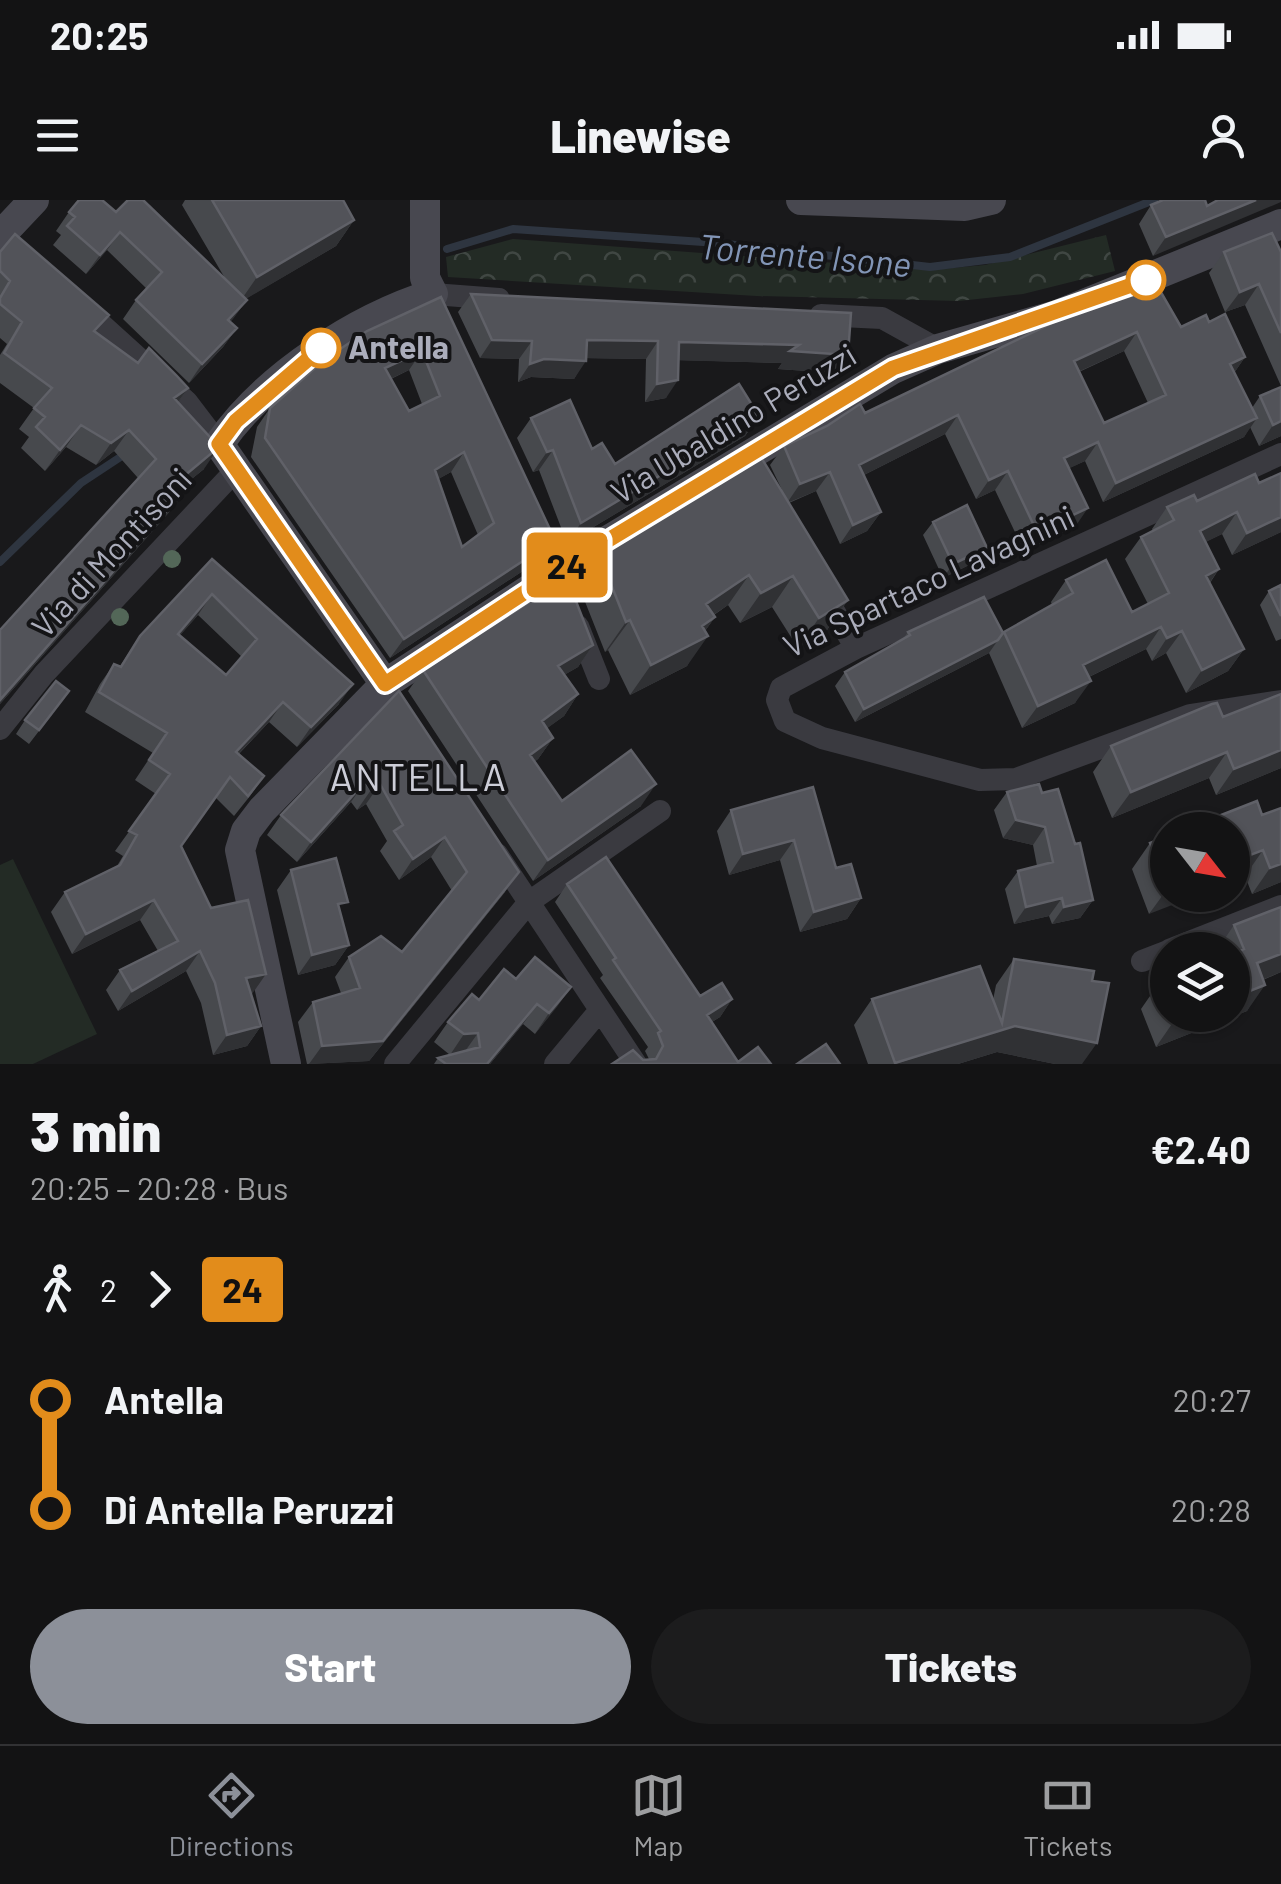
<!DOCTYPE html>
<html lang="en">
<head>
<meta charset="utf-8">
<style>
	:root { --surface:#131314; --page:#1c1c1d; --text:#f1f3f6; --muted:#9d9ea0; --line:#323234; --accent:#8c9099 }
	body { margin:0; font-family:Barlow,sans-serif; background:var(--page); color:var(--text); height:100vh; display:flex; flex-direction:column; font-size:38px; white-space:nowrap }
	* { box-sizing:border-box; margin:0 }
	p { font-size:32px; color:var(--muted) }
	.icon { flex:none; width:55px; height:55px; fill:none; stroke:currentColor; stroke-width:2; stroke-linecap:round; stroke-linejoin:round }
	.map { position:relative; height:864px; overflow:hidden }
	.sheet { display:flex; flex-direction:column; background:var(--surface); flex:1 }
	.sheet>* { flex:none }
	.badge { padding:0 20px; border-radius:8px; font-size:35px; line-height:65px }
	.needle { width:65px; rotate:121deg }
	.fabs { position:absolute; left:1150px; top:612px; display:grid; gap:20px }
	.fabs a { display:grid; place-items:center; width:100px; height:100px; border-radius:50%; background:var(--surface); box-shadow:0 2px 8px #0004,0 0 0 2px var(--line); font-size:50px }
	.map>.badge { position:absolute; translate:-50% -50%; box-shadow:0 0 0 5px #fff }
	.legs { display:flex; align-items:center; gap:15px; height:110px; padding:0 30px; font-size:32px }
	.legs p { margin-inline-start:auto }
	.head { display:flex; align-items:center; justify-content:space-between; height:170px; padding:0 30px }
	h1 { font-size:55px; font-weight:800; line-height:75px }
	.primary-button { display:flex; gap:20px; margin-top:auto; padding:20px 30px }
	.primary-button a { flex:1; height:115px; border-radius:60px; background:var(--accent); color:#fff; font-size:40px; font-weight:800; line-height:115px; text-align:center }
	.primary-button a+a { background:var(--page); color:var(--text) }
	ul { padding:0 30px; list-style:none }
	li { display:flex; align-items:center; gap:35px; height:110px; font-size:38px }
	li i { display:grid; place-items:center; width:15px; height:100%; margin:0 12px; background:currentColor }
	li i::after { content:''; width:25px; height:25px; margin:-12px; border:8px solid; border-radius:50%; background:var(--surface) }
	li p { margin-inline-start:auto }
	li:first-child i { background:linear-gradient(#0000 50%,currentColor 0) }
	li:last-child i { background:linear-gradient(currentColor 50%,#0000 0) }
	.status { display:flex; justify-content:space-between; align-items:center; height:70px; padding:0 50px; background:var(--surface); direction:ltr }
	.status svg { height:28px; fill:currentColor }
	header { display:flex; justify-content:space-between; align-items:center; height:130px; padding:0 30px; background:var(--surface); font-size:45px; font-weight:800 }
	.tab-bar { display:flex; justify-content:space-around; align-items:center; height:140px; border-top:2px solid var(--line); background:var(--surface); font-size:28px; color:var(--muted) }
	.tab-bar a { display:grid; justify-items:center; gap:5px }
	.tab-bar .selected { color:var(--accent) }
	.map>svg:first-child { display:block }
	.forest { fill:url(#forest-crowns) }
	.pitch { fill:#232b25 }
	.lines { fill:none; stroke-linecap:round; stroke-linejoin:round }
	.stream { stroke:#2e3540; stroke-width:8 }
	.street { stroke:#3a3a40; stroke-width:22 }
	.secondary { stroke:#484850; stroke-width:30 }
	.tree { fill:#536758 }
	.wall { fill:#47494d; fill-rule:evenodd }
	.shaded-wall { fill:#303134 }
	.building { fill:#525359; stroke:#606168; stroke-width:2.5; fill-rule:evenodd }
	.line-1-casing { stroke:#fff; stroke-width:22 }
	.line-1 { stroke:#e28c1b; stroke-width:15 }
	.stop-1-dot { fill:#fff; stroke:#e28c1b; stroke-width:5 }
	.labels { text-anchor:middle; stroke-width:8; stroke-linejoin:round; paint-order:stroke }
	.stop-label { font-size:32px; font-weight:bold; fill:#abadbb; stroke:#141416; text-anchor:start }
	.street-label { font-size:32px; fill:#abadbb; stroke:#141416 }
	.water-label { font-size:35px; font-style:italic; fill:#8295b6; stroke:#141416 }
	.quarter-label { font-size:38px; letter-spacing:2.5px; fill:#cccdd7; stroke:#141416 }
</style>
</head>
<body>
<div class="status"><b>20:25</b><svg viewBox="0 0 49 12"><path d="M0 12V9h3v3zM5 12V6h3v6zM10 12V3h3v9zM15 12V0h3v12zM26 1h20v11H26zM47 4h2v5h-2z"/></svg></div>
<header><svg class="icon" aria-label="menu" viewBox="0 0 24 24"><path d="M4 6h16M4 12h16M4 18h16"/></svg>Linewise<svg class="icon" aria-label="person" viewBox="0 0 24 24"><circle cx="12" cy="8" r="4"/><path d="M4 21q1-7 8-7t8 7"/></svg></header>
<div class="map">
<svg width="1281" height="864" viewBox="0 0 1281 864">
	<defs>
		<pattern id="forest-crowns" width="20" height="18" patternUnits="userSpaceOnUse" patternTransform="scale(2.5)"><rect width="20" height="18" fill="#232b25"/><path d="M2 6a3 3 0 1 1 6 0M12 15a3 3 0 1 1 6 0" fill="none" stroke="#404743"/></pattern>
	</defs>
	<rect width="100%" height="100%" fill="#19191b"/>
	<path class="forest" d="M1106,35L1115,71L1023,94L959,101L757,96L448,77L446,57L513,39L931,70L985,65Z"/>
	<path class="pitch" d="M13,659L97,834L33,864H0V665Z"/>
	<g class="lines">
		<path class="stream" d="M447,49L513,29L718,43L930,67L1010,57L1154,0
			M0,362L81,283L125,254"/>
		<path class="street" d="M433,94L499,99
			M81,106L187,202L219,244
			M821,115L882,118L938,149
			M1281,254L856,448L781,488L777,500L785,521L822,538L980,580L1016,579L1190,515L1281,501
			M822,391L856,448
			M578,426L599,479
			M0,529L44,474L236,270
			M497,654L636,864
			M1169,750L1281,706
			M1142,761L1168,751
			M395,864L529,702L660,611
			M555,864L600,810"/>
		<path class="secondary" d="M801,0L965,6L991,0
			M0,36L34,0
			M385,484L219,244C265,177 356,118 433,94L425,78V0
			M286,864L240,650L246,631L262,610L385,484L562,368L893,169L938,149L1057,115L1281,24"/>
	</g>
	<g class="tree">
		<circle cx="172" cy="359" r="9"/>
		<circle cx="120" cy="417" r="9"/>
	</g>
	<path class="wall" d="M185,0H343L354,20L336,46L245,99L247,100L230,122L237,128L223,147L189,183L123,119L136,100L147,89L107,50L86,74L53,45L61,35L56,31L69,12H116L226,80L182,5Z
		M1151,5L1207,6L1153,56L1139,24Z
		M0,52L97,133L138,163L188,188L178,202L204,269L183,286L186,289L171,310L0,504V430L138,278L114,251L96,265L66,247L45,271L21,248L29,237L19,229L34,208L0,183V155L7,144L0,138Z
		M1224,52H1281V186L1245,105L1225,112L1209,73Z
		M471,94L836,173L778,169L782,163L679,160L666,198L645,202L646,159L586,158L574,179L531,177L518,182L519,159L480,158L458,112Z
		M441,97L541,359L390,458L251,257L257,227L270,208ZM409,170L422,204L409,211L391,179ZM451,272L478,335L462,347L438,279Z
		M1056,121L1181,127L1209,122L1245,157L1234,173L1252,208L1260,196L1281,236L1259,246L1250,227L1244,237L1103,302L1085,261L1069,268L1075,327L1024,351L995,290L976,299L945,234L864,275L881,312L867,331L840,344L816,291L789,303L848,400L827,430L798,448L772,407L740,423L728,405L714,415L715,417L705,431L687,466L630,495L608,450L605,452L578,384L599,354L782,290L770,265L784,246L865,213ZM1124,151L1148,203L1104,223L1079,172Z
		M759,216L745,236L567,343L539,270L533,272L517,238L531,218L592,249L615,264Z
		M1281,273V332L1232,355L1222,334L1205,342L1219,369L1210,383L1244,449L1228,471L1186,493L1166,453L1152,461L1146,449L1089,477L1075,503L1022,528L989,453L855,522L835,486L845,472L902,440L908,432L1003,433L1052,405L1051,402L1066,380L1132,412L1148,404L1125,359L1141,337L1153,331L1152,329L1167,307L1197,301L1259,283Z
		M933,322L977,361L943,378L923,335Z
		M212,359L339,504L297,547L269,522L238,555L264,576L250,596L234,616L216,598L181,646L211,708L266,774L251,794L261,826L247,846L213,855L201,803L186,771L118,811L106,790L120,770L158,751L140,720L72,754L51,712L65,692L117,666L123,656L115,651L156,594L135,580L153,553L85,512L100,484L114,464L120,466L140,436ZM198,415L242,457L226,475L180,435Z
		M1281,385V439L1276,441L1260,405L1269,391Z
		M593,445L578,467L564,475L578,494L564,516L547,528L553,538L538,559L534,562L562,601L641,606L533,681L408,491L423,470Z
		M399,491L505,692L369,861L307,864L298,822L313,802L341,793L335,777L349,757L402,752L452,691L431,657L399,680L380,651L387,641L366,604L357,610L351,602L297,662L267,635L281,615Z
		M1281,494V568L1216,595L1209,578L1112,618L1093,572L1111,546L1223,517Z
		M59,505L29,544L16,534L25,520Z
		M1039,584L1093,700L1080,718L1052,724L1049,716L1014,724L1005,689L1018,671L1037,666L1033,645L1003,638L994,610L1007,592Z
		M813,587L836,668L861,698L847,719L800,732L780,660L729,675L717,631L731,610Z
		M1257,601L1281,682L1252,694L1245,676Z
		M1168,636V695L1149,714L1132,669L1150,643Z
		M291,670L340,712L349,745L335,765L298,775L277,690Z
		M567,684L700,796L732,799L720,817L712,822L738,862L770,864L643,860L649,859L645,851L648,847L600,778L603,775L555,702Z
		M1234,725L1281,772L1263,780L1247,811L1156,847L1141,809L1159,783L1168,780V815H1232V750H1217Z
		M1014,759L1092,781L1082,864H1055L997,852L958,864H868L854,825L872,799L993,800L996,785Z
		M516,779L571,787L535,834L523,824L490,864H434L438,858L450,855L434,842L448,822L479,800Z"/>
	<path class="shaded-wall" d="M1256,0H1281V2L1153,56L1166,37Z
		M354,20L336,46L239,103L257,77Z
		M120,32L107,50L86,74L100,55Z
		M1259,84L1245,105L1225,112L1240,92Z
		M247,100L233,119L215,139L228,120Z
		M237,128L223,147L189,183L202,164Z
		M1137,132L1124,151L1060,180L1074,161Z
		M492,140L532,141L519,159L480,158Z
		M587,140L658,141L646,159L574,158Z
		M679,142L799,145L848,155L836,173L778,169L782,163L666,160Z
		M422,151L409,170L371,188L385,168Z
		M1245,157L1232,176L1230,164Z
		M544,159L586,161L574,179L531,177L518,182L530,164Z
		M678,180L666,198L645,202L657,184Z
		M188,188L173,209L174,198Z
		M958,215L945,234L846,284L859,265Z
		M759,216L745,236L567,343L581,323Z
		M1257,218L1244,237L1103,302L1116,283Z
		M1281,221V236L1259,246L1273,225Z
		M81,225L66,247L45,271L60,250Z
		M129,230L114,251L96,265L111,243Z
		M1098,242L1085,261L1051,277L1064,258Z
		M219,247L204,269L162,303L177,282Z
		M553,250L539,270L533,272L547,252Z
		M464,252L451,272L421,289L435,270Z
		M1008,271L995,290L976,299L989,280Z
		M830,272L816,291L787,303L800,284Z
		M186,289L171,310L0,504V500Z
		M1088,308L1075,327L1024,351L1037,332Z
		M881,312L867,331L840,344L853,325Z
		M1237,312L1222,334L1184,353L1200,331Z
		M1281,317V332L1232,355L1247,333Z
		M555,340L541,359L390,458L404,439Z
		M987,348L977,361L943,378L953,364Z
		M1219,369L1203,392L1206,376Z
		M749,375L728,405L685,434L706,404Z
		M793,376L772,407L740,423L761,393Z
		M212,394L198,415L164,454L178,434Z
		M848,400L827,430L798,448L819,418Z
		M715,417L698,441L708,436L687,466L630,495L651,465Z
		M630,420L608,450L605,452L626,422Z
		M1161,427L1146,449L1068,487L1083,465Z
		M1182,431L1166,453L1152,461L1167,438Z
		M998,440L989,453L855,522L864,509Z
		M593,445L578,467L543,487L558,466Z
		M1244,449L1228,471L1186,493L1202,470Z
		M1091,481L1075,503L1022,528L1038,506Z
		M353,484L339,504L297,547L311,527Z
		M578,494L564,516L527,543L542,521Z
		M283,502L269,522L221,572L236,552Z
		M553,538L538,559L515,577L530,555Z
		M1281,550V568L1216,595L1234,569Z
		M1227,552L1209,578L1112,618L1131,592Z
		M365,582L351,602L297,662L311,642Z
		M380,584L366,604L357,610L371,590Z
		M656,584L641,606L533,681L548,660Z
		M1016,620L1045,627L1033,645L1003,638Z
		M445,637L431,657L399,680L413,659Z
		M794,640L780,660L729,675L743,654Z
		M1263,650L1245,676L1232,681V662Z
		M1281,664V682L1252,694L1270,668Z
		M519,672L505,692L369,861L309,864L322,846Z
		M1168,688V695H1198L1149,714Z
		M861,698L847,719L800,732L814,712Z
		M1062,698L1049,716L1014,724L1026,707Z
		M154,700L140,720L72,754L86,734Z
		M1093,700L1080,718L1052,724L1064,707Z
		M349,745L335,765L298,775L312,755Z
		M200,751L186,771L118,811L132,791Z
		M1281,754V772L1239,789L1257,763Z
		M266,774L252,794L232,798L246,778Z
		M1265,785L1247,811L1156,847L1174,821L1189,815H1232V798Z
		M571,787L557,807L535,834L549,813Z
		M732,799L720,817L694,833L707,815Z
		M537,804L523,824L490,864H487Z
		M261,826L247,846L213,855L227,835Z
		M1015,826L1097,843L1082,864H1055L997,852L958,864H895Z
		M478,833L463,854L450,855L464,834Z"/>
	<path class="building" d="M79,0H102L116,12L128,0H143L247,100L228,120L237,128L202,164L136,100L162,72L120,32L100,55L67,26L75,17L69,12Z
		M212,0H343L354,20L257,77Z
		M1163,0H1205L1207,6L1218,0H1256L1166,37L1151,5Z
		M1272,33L1281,52V133L1259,84L1240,92L1224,52Z
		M15,34L109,115L94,131L138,163L149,148L176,175L188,188L174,198L219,247L177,282L186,289L0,500V430L156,259L129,230L111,243L81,225L60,250L36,227L45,217L34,208L52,188L4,153L22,122L0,104V98L10,81L0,71V52Z
		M1155,82L1181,127L1206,115L1209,122L1225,114L1245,157L1230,164L1257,218L1116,283L1098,242L1064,258L1088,308L1037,332L1008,271L989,280L958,215L859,265L881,312L853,325L830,272L800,284L784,246L827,226L860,204L865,213L1056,121ZM1137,132L1166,195L1104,223L1074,161Z
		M471,94L851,113L848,155L790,151L799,145L679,142L678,180L657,184L658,141L587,140L586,161L544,159L530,164L532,141L492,140Z
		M441,97L555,340L404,439L265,238L270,208L324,160L367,131ZM422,151L440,196L409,211L385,168ZM464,252L494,323L462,347L435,270Z
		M739,184L759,216L581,323L553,250L547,252L531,218L570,200L592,249L602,243L615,264Z
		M1281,187V221L1273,225L1260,196Z
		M759,254L848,400L819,418L793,376L761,393L749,375L706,404L715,417L702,426L708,436L651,465L630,420L626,422L599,354Z
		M1281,273V317L1247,333L1237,312L1200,331L1219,369L1206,376L1244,449L1202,470L1182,431L1167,438L1161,427L1083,465L1091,481L1038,506L1004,432L1073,393L1066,380L1106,360L1132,412L1169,393L1141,337L1174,320L1167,307L1194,295L1197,301L1255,274L1259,283Z
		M967,305L987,348L953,364L933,322Z
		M212,359L353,484L311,527L283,502L236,552L264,576L248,596L230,577L181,646L211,708L248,700L266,774L246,778L261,826L227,835L215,783L200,751L132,791L120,770L178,741L154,700L86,734L65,692L120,665L137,635L129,631L170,574L149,560L167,533L99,492L114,464L121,467L140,436ZM212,394L257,439L226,475L178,434Z
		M567,378L593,445L558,466L578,494L542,521L553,538L530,555L562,601L631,550L656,584L548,660L423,470Z
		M1281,385V416L1269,391Z
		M984,397L1003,433L998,440L864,509L845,472L910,435L908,432Z
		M56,481L69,491L39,530L25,520Z
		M399,491L519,672L383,841L322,846L313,802L360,788L349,757L381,736L402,752L467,672L445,637L413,659L394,631L403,625L380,584L371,590L365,582L311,642L281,615Z
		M1281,494V550L1234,569L1227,552L1131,592L1111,546L1212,504L1217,503L1223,517Z
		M1039,584L1042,593L1058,589L1075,644L1080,643L1093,700L1064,707L1062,698L1026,707L1018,671L1053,662L1045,627L1016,620L1007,592Z
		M813,587L836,668L851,664L861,698L814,712L794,640L743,654L731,610Z
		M1257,601L1262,615L1281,608V664L1270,668L1263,650L1232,662V630H1183Z
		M1168,636V688L1150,643Z
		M606,657L700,796L722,783L732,799L707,815L738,862L758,847L771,864H612L633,850L643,860L656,859L663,846L658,833L661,831L613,760L616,758L567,684Z
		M336,658L348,702L338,704L349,745L312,755L291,670Z
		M1281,707V754L1257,763L1265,785L1232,798V754L1244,749L1234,725Z
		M535,757L571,787L549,813L537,804L487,864H446L438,858L480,847L478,833L464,834L448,822L472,794L479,800L504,769L516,779Z
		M1014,759L1094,771L1092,781L1109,783L1097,843L1015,826L895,863L872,799L980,766L1002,823Z
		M1168,780V804L1159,783Z
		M1172,815H1189L1174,821Z
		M826,844L840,864H797Z"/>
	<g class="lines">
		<g class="line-1-casing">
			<path id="line-1" d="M321,148L236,221L219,244L385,484L562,368L893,168L1146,80"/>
		</g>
		<use href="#line-1" class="line-1"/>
	</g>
	<g class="stop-1-dot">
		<circle cx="1146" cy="80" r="18"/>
		<circle cx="321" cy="148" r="18"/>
	</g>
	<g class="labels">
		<g class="stop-label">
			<text x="348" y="159">Antella</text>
		</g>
		<g class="street-label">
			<text transform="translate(734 224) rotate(-31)" y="11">Via Ubaldino Peruzzi</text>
			<text transform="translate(112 353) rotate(-47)" y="11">Via di Montisoni</text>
			<text transform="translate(929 382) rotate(-25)" y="11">Via Spartaco Lavagnini</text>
		</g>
		<g class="water-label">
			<text transform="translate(805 56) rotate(5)" y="12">Torrente Isone</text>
		</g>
		<g class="quarter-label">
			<text x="419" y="591">ANTELLA</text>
		</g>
	</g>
</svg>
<div class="fabs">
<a><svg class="needle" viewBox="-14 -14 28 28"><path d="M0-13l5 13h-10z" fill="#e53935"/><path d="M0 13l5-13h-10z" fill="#9d9ea0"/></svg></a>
<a><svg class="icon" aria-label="layers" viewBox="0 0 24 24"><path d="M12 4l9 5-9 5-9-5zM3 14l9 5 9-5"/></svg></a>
</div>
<b class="badge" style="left:567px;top:365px;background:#e28c1b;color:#111">24</b>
</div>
<section class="sheet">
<div class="head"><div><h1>3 min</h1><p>20:25 – 20:28 · Bus</p></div><b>€2.40</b></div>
<div class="legs"><svg class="icon" aria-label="walk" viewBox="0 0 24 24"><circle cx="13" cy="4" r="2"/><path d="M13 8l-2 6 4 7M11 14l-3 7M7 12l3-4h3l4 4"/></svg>2<svg class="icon" aria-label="forward" viewBox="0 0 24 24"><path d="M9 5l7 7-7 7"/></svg><b class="badge" style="background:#e28c1b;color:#111">24</b></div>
<ul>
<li><i style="color:#e28c1b"></i><b>Antella</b><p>20:27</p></li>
<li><i style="color:#e28c1b"></i><b>Di Antella Peruzzi</b><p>20:28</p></li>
</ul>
<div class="primary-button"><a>Start</a><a>Tickets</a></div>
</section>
<nav class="tab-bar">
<a class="selected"><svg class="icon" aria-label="directions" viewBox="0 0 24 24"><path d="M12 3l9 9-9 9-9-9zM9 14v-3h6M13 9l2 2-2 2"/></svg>Directions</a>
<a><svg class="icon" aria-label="map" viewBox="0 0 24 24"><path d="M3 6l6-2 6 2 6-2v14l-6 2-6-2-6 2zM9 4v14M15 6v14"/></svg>Map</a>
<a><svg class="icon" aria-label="tickets" viewBox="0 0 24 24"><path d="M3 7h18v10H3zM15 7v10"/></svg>Tickets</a>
</nav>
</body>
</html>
